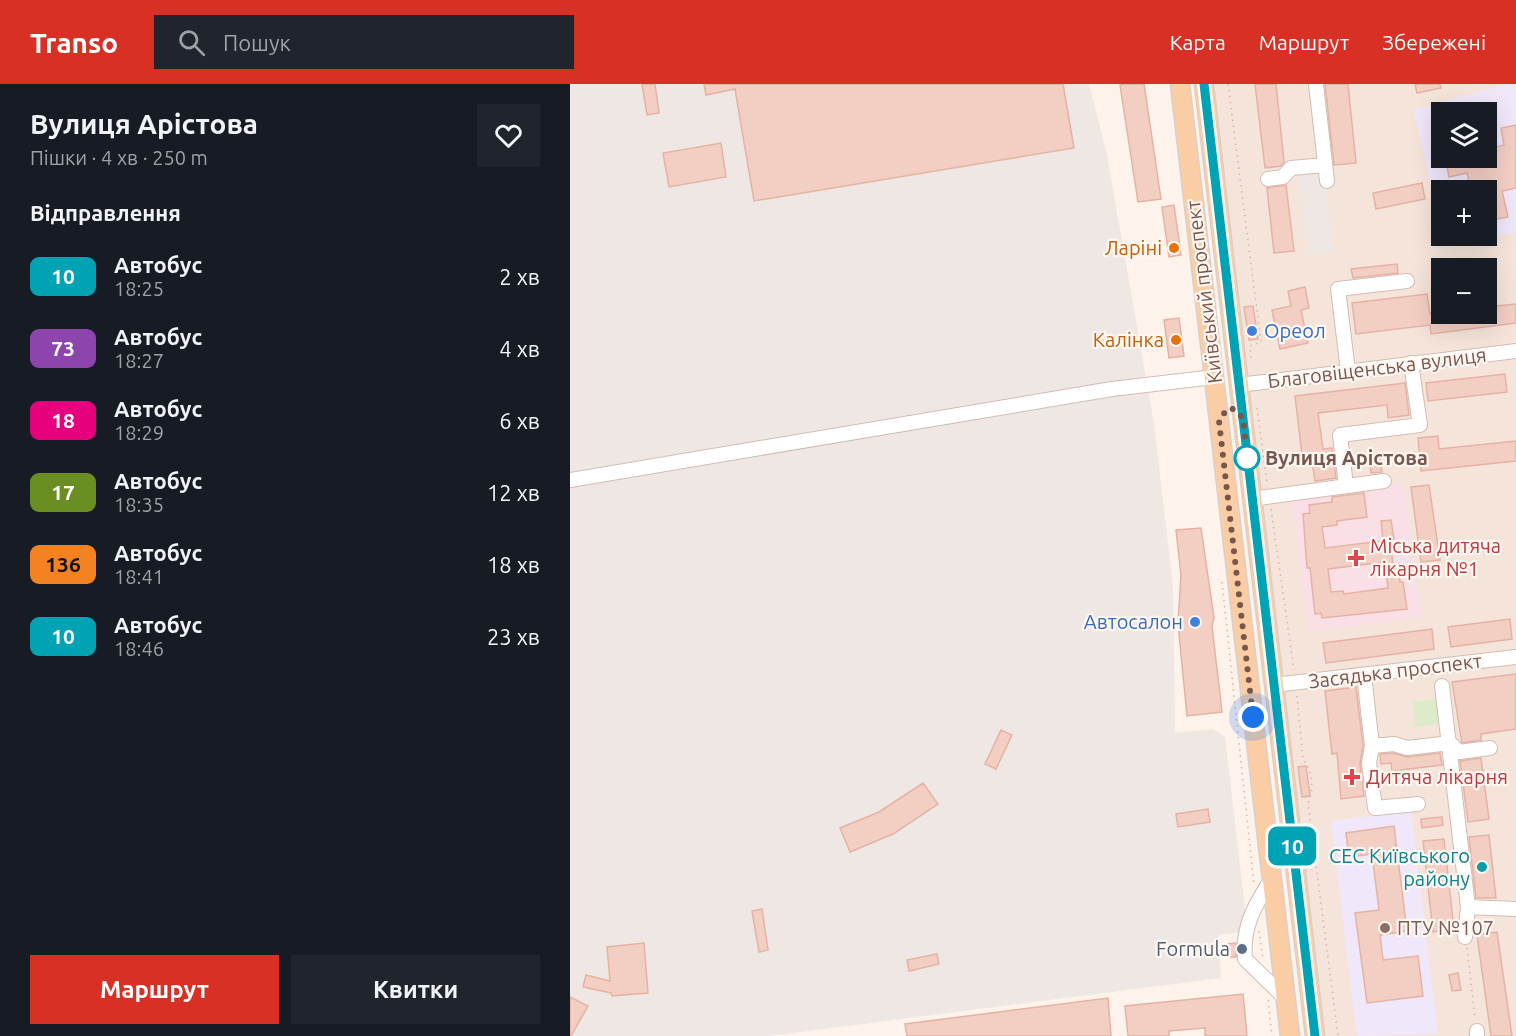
<!DOCTYPE html>
<html lang="uk">
<head>
<meta charset="utf-8">
<style>
	:root { --surface:#171b24; --page:#20242c; --text:#f1f3f6; --muted:#9ea1a6; --accent:#d93025 }
	body { margin:0; font-family:Ubuntu,sans-serif; background:var(--page); color:var(--text); height:100vh; display:flex; flex-direction:column; font-size:22px; white-space:nowrap }
	* { box-sizing:border-box; margin:0 }
	p { font-size:20px; color:var(--muted) }
	.icon { flex:none; width:33px; height:33px; fill:none; stroke:currentColor; stroke-width:2; stroke-linecap:round; stroke-linejoin:round }
	.map { position:relative; flex:1; overflow:hidden }
	.side { display:flex; flex-direction:column; background:var(--surface); width:570px }
	.side>* { flex:none }
	.badge { padding:0 12px; border-radius:9px; font-size:21px; line-height:39px }
	.tools { position:absolute; left:861px; top:18px; display:grid; gap:12px }
	.tools a { display:grid; place-items:center; width:66px; height:66px; border-radius:0px; background:var(--surface); box-shadow:0 6px 24px #0002; font-size:30px }
	.you { position:absolute; width:30px; height:30px; margin:-15px; border:4px solid #fff; border-radius:50%; background:#1a73e8; box-shadow:0 0 0 9px #1a73e833 }
	.map>.badge { position:absolute; translate:-50% -50%; box-shadow:0 0 0 3px #fff }
	h2 { padding:0 30px; font-size:22px; line-height:54px }
	.round { display:grid; place-items:center; flex:none; width:63px; height:63px; border-radius:0px; background:var(--page) }
	.overview { display:flex; align-items:center; justify-content:space-between; height:102px; padding:0 30px }
	h1 { font-size:28px; font-weight:700; line-height:45px }
	.primary-button { display:flex; gap:12px; margin-top:auto; padding:12px 30px }
	.primary-button a { flex:1; height:69px; border-radius:0px; background:var(--accent); color:#fff; font-size:24px; font-weight:700; line-height:69px; text-align:center }
	.primary-button a+a { background:var(--page); color:var(--text) }
	ul { padding:0; list-style:none }
	li { display:flex; align-items:center; gap:18px; height:72px; padding:0 30px }
	li div { flex:1 }
	li b { display:block; font-size:22px }
	li em { font-style:normal }
	li .badge { min-width:66px; font-weight:700; text-align:center }
	header { display:flex; align-items:center; gap:36px; box-sizing:border-box; height:84px; padding:0 30px; background:var(--accent); color:#fff }
	header strong { font-size:28px }
	nav { display:flex; gap:33px; margin-inline-start:auto; font-size:21px }
	.search { width:420px; height:54px; background:var(--page); display:flex; align-items:center; gap:15px; box-sizing:border-box; padding:0 21px; border-radius:0px; color:var(--muted); font-size:22px }
	main { display:flex; flex:1; min-height:0 }
	.map>svg:first-child { display:block }
	.residential { fill:#f5e4da; fill-rule:evenodd }
	.industrial { fill:#eee7e4 }
	.education { fill:#f0e7fa; fill-rule:evenodd }
	.medical { fill:#fbdfe6 }
	.green { fill:#dcebc9 }
	.building { fill:#f2cec3; stroke:#e5b2a3; stroke-width:1.5; fill-rule:evenodd }
	.lines { fill:none; stroke-linecap:round; stroke-linejoin:round }
	.minor-casing { stroke:#d2bcb3; stroke-width:16 }
	.major-casing { stroke:#d9d0cd; stroke-width:21 }
	.path { stroke:#d8b1a5; stroke-width:1.5; stroke-dasharray:1.5 4.5; stroke-linecap:butt }
	.minor { stroke:#fff; stroke-width:14 }
	.major { stroke:#facda5; stroke-width:18 }
	.line-casing { stroke:#fff; stroke-width:14 }
	.line { stroke:#00a3b4; stroke-width:9 }
	.walk { stroke:#79564d; stroke-width:6; stroke-dasharray:0 10.8 }
	.food-dot { fill:#e8710a; stroke:#fff8f2; stroke-width:2 }
	.shop-dot { fill:#3f7fe0; stroke:#fff8f2; stroke-width:2 }
	.stop-dot { fill:#fff; stroke:#00a3b4; stroke-width:3 }
	.health-dot { fill:#e0444e; stroke:#fff8f2; stroke-width:2 }
	.culture-dot { fill:#0f9aa8; stroke:#fff8f2; stroke-width:2 }
	.education-dot { fill:#8d6e63; stroke:#fff8f2; stroke-width:2 }
	.service-dot { fill:#5c6f8a; stroke:#fff8f2; stroke-width:2 }
	.labels { text-anchor:middle; stroke-width:4.5; stroke-linejoin:round; paint-order:stroke }
	.food-label { font-size:20px; fill:#c56008; stroke:#fff8f2; text-anchor:end }
	.street-label { font-size:20px; fill:#79564d; stroke:#fff8f2 }
	.shop-label { font-size:20px; fill:#366cbe; stroke:#fff8f2; text-anchor:start }
	.stop-label { font-size:20px; font-weight:bold; fill:#79564d; stroke:#fff8f2; text-anchor:start }
	.health-label { font-size:20px; fill:#be3a42; stroke:#fff8f2; text-anchor:start }
	.culture-label { font-size:20px; fill:#0d838f; stroke:#fff8f2; text-anchor:end }
	.education-label { font-size:20px; fill:#785e54; stroke:#fff8f2; text-anchor:start }
	.service-label { font-size:20px; fill:#4e5e75; stroke:#fff8f2; text-anchor:end }
</style>
</head>
<body>
<header>
<strong>Transo</strong>
<div class="search"><svg class="icon" aria-label="search" viewBox="0 0 24 24"><circle cx="10" cy="10" r="6"/><path d="M15 15l6 6"/></svg>Пошук</div>
<nav><a>Карта</a><a>Маршрут</a><a>Збережені</a></nav>
</header>
<main>
<section class="side">
<div class="overview"><div><h1>Вулиця Арістова</h1><p>Пішки · 4 хв · 250 m</p></div><a class="round"><svg class="icon" aria-label="heart" viewBox="0 0 24 24"><path d="M12 20l-8-8c-3-5 5-10 8-4 3-6 11-1 8 4z"/></svg></a></div>
<h2>Відправлення</h2>
<ul>
<li><span class="badge" style="background:#00a3b4;color:#fff">10</span><div><b>Автобус</b><p>18:25</p></div><em>2 хв</em></li>
<li><span class="badge" style="background:#8e44ad;color:#fff">73</span><div><b>Автобус</b><p>18:27</p></div><em>4 хв</em></li>
<li><span class="badge" style="background:#e6007e;color:#fff">18</span><div><b>Автобус</b><p>18:29</p></div><em>6 хв</em></li>
<li><span class="badge" style="background:#6b8e23;color:#fff">17</span><div><b>Автобус</b><p>18:35</p></div><em>12 хв</em></li>
<li><span class="badge" style="background:#f58220;color:#111">136</span><div><b>Автобус</b><p>18:41</p></div><em>18 хв</em></li>
<li><span class="badge" style="background:#00a3b4;color:#fff">10</span><div><b>Автобус</b><p>18:46</p></div><em>23 хв</em></li>
</ul>
<div class="primary-button"><a>Маршрут</a><a>Квитки</a></div>
</section>
<div class="map">
<svg width="946" height="952" viewBox="0 0 946 952">
	<rect width="100%" height="100%" fill="#fdf3eb"/>
	<path class="residential" d="M645,0H946V952H755ZM872,28H916V74H872ZM872,106H916V152H872ZM872,184H916V230H872Z"/>
	<path class="industrial" d="M0,0H519L537,71L584,340L603,502L605,649L643,645L655,653L676,833L672,848L648,851L651,894L199,952H0Z
		M755,88L763,167L738,170L729,91Z"/>
	<path class="education" d="M937,0H946V148L917,154L910,152H916V106H872L871,138L869,137L844,26ZM872,28H916V74H872Z
		M841,727L868,950L787,952L761,737Z"/>
	<path class="medical" d="M833,399L852,533L739,548L721,415Z"/>
	<path class="green" d="M866,615L869,640L846,643L842,618Z"/>
	<path class="building" d="M72,0H85L89,29L77,31Z
		M134,0H493L504,64L184,117L165,5L136,11Z
		M555,0H574L591,115L568,118L550,1Z
		M685,0H706L714,78L711,82L695,84Z
		M755,0H778L786,79L764,81Z
		M845,0H870L871,4L847,9Z
		M946,41V104L932,107L938,133L916,137V106H901L897,89L879,93L876,78L897,74H916L917,65L934,61L931,44Z
		M151,59L156,93L99,103L93,69Z
		M852,99L855,115L806,125L803,109Z
		M716,101L724,167L704,169L697,104Z
		M604,121L611,171L599,173L592,123Z
		M827,180L828,189L783,194L781,185Z
		M735,203L739,224L731,226L738,259L710,265L702,226L721,222L718,207Z
		M857,210L860,230H916V223L946,220V239L861,250L860,241L786,250L782,219Z
		M683,222L688,255L679,256L674,223Z
		M609,234L614,272L599,274L594,236Z
		M935,290L937,308L858,317L856,299Z
		M835,299L839,331L818,334L817,321L748,329L753,365L762,364L766,394L745,397L741,370L732,371L725,312Z
		M868,352L869,365L946,357V377L851,387L848,354Z
		M810,373L812,388L801,389L800,374Z
		M859,401L870,476L851,478L841,403Z
		M794,409L797,433L767,437V441L752,443L755,464L820,456L823,480H828L830,498H833L837,525L752,534L751,529L745,530L740,484H737L733,430L740,429L739,421L762,418V413ZM815,478L818,504L774,510L773,507L761,508L758,485Z
		M821,436L824,455L813,456L811,437Z
		M631,444L644,534L642,542L652,628L617,632L608,539L611,491L606,446Z
		M940,535L942,555L881,563L878,543Z
		M862,545L864,565L756,579L753,559Z
		M946,590V645L911,650V656L892,659L882,598Z
		M786,603L793,662L790,680L794,712L771,715L767,669L762,670L755,607Z
		M431,646L442,651L426,685L415,680Z
		M823,669L838,673L870,669L872,681L822,687L821,679L811,680L810,670Z
		M911,674L919,735L898,738L890,677Z
		M736,682L740,712L732,713L728,683Z
		M353,699L368,720L323,750L280,768L270,744L309,728Z
		M638,725L640,738L608,743L606,730Z
		M872,733L873,741L852,744L851,735Z
		M824,742L837,847L810,851L813,876L848,872L853,912L797,919L785,829L809,826L802,770L779,773L776,749Z
		M919,751L926,814H906L899,753Z
		M874,755L884,845L863,848L853,757Z
		M192,825L198,866L189,868L182,827Z
		M927,848L942,952H921L907,851Z
		M74,859L78,909L42,912L41,909L13,903L16,891L40,897L37,863Z
		M666,859V873H659L657,860Z
		M367,870L369,880L339,887L337,876Z
		M888,889L891,906L882,907L879,891Z
		M673,910L677,952H635V944L599,947V952H558L555,922Z
		M0,913L18,922L1,952H0Z
		M538,914L541,952H337L335,940Z"/>
	<g class="lines">
		<g class="minor-casing">
			<path id="minor" d="M746,0L757,97
				M698,95L713,93L721,84L755,81
				M778,287L768,205L837,197
				M669,301L946,267
				M0,396L542,305L644,293
				M776,402L770,351L850,341L841,279
				M682,415L814,397
				M794,591L802,662L824,660L837,664L880,659L889,668L920,664
				M704,601L946,573
				M872,602L898,823L895,853
				M802,662L799,679L805,724L848,720
				M701,796C684,822 672,844 675,875L715,914
				M898,823L946,825
				M907,947V952"/>
		</g>
		<g class="major-casing">
			<path id="major" d="M610,0L720,952
				M634,0L745,952"/>
		</g>
		<path class="path" d="M658,0L691,258L680,262L681,274
			M687,324L697,399
			M701,425L724,586
			M652,498L684,801
			M727,612L733,676C743,687 744,705 738,719L768,952
			M689,847L693,875
			M897,864L905,934
			M698,916L702,952"/>
		<use href="#minor" class="minor"/>
		<use href="#major" class="major"/>
	</g>
	<g class="lines">
		<g class="line-casing">
			<path id="line" d="M634,0L745,952"/>
		</g>
		<use href="#line" class="line"/>
		<path class="walk" d="M677,374L673,334L663,325H657L649,337L683,633"/>
	</g>
	<g class="food-dot">
		<circle cx="604" cy="164" r="6"/>
		<circle cx="606" cy="256" r="6"/>
	</g>
	<g class="shop-dot">
		<circle cx="682" cy="247" r="6"/>
		<circle cx="625" cy="538" r="6"/>
	</g>
	<circle class="stop-dot" cx="677" cy="374" r="12"/>
	<g class="health-dot">
		<path d="M783 465h6v6h6v6h-6v6h-6v-6h-6v-6h6z"/>
		<path d="M779 684h6v6h6v6h-6v6h-6v-6h-6v-6h6z"/>
	</g>
	<circle class="culture-dot" cx="912" cy="783" r="6"/>
	<circle class="education-dot" cx="815" cy="844" r="6"/>
	<circle class="service-dot" cx="672" cy="865" r="6"/>
	<g class="labels">
		<g class="food-label">
			<text x="592" y="171">Ларіні</text>
			<text x="594" y="263">Калінка</text>
		</g>
		<g class="street-label">
			<text transform="translate(634 208) rotate(-97)" y="7">Київський проспект</text>
			<text transform="translate(807 284) rotate(-7)" y="7">Благовіщенська вулиця</text>
			<text transform="translate(825 587) rotate(-7)" y="7">Засядька проспект</text>
		</g>
		<g class="shop-label">
			<text x="694" y="254">Ореол</text>
			<text x="613" y="545" text-anchor="end">Автосалон</text>
		</g>
		<g class="stop-label">
			<text x="695" y="381">Вулиця Арістова</text>
		</g>
		<g class="health-label">
			<text x="800" y="469">Міська дитяча<tspan x="800" dy="23">лікарня №1</tspan></text>
			<text x="796" y="700">Дитяча лікарня</text>
		</g>
		<g class="culture-label">
			<text x="900" y="779">СЕС Київського<tspan x="900" dy="23">району</tspan></text>
		</g>
		<g class="education-label">
			<text x="827" y="851">ПТУ №107</text>
		</g>
		<g class="service-label">
			<text x="660" y="872">Formula</text>
		</g>
	</g>
</svg>
<div class="tools">
<a><svg class="icon" aria-label="layers" viewBox="0 0 24 24"><path d="M12 4l9 5-9 5-9-5zM3 14l9 5 9-5"/></svg></a>
<a>+</a>
<a>−</a>
</div>
<div class="you" style="left:683px;top:633px"></div>
<b class="badge" style="left:722px;top:762px;background:#00a3b4;color:#fff">10</b>
</div>
</main>
</body>
</html>
